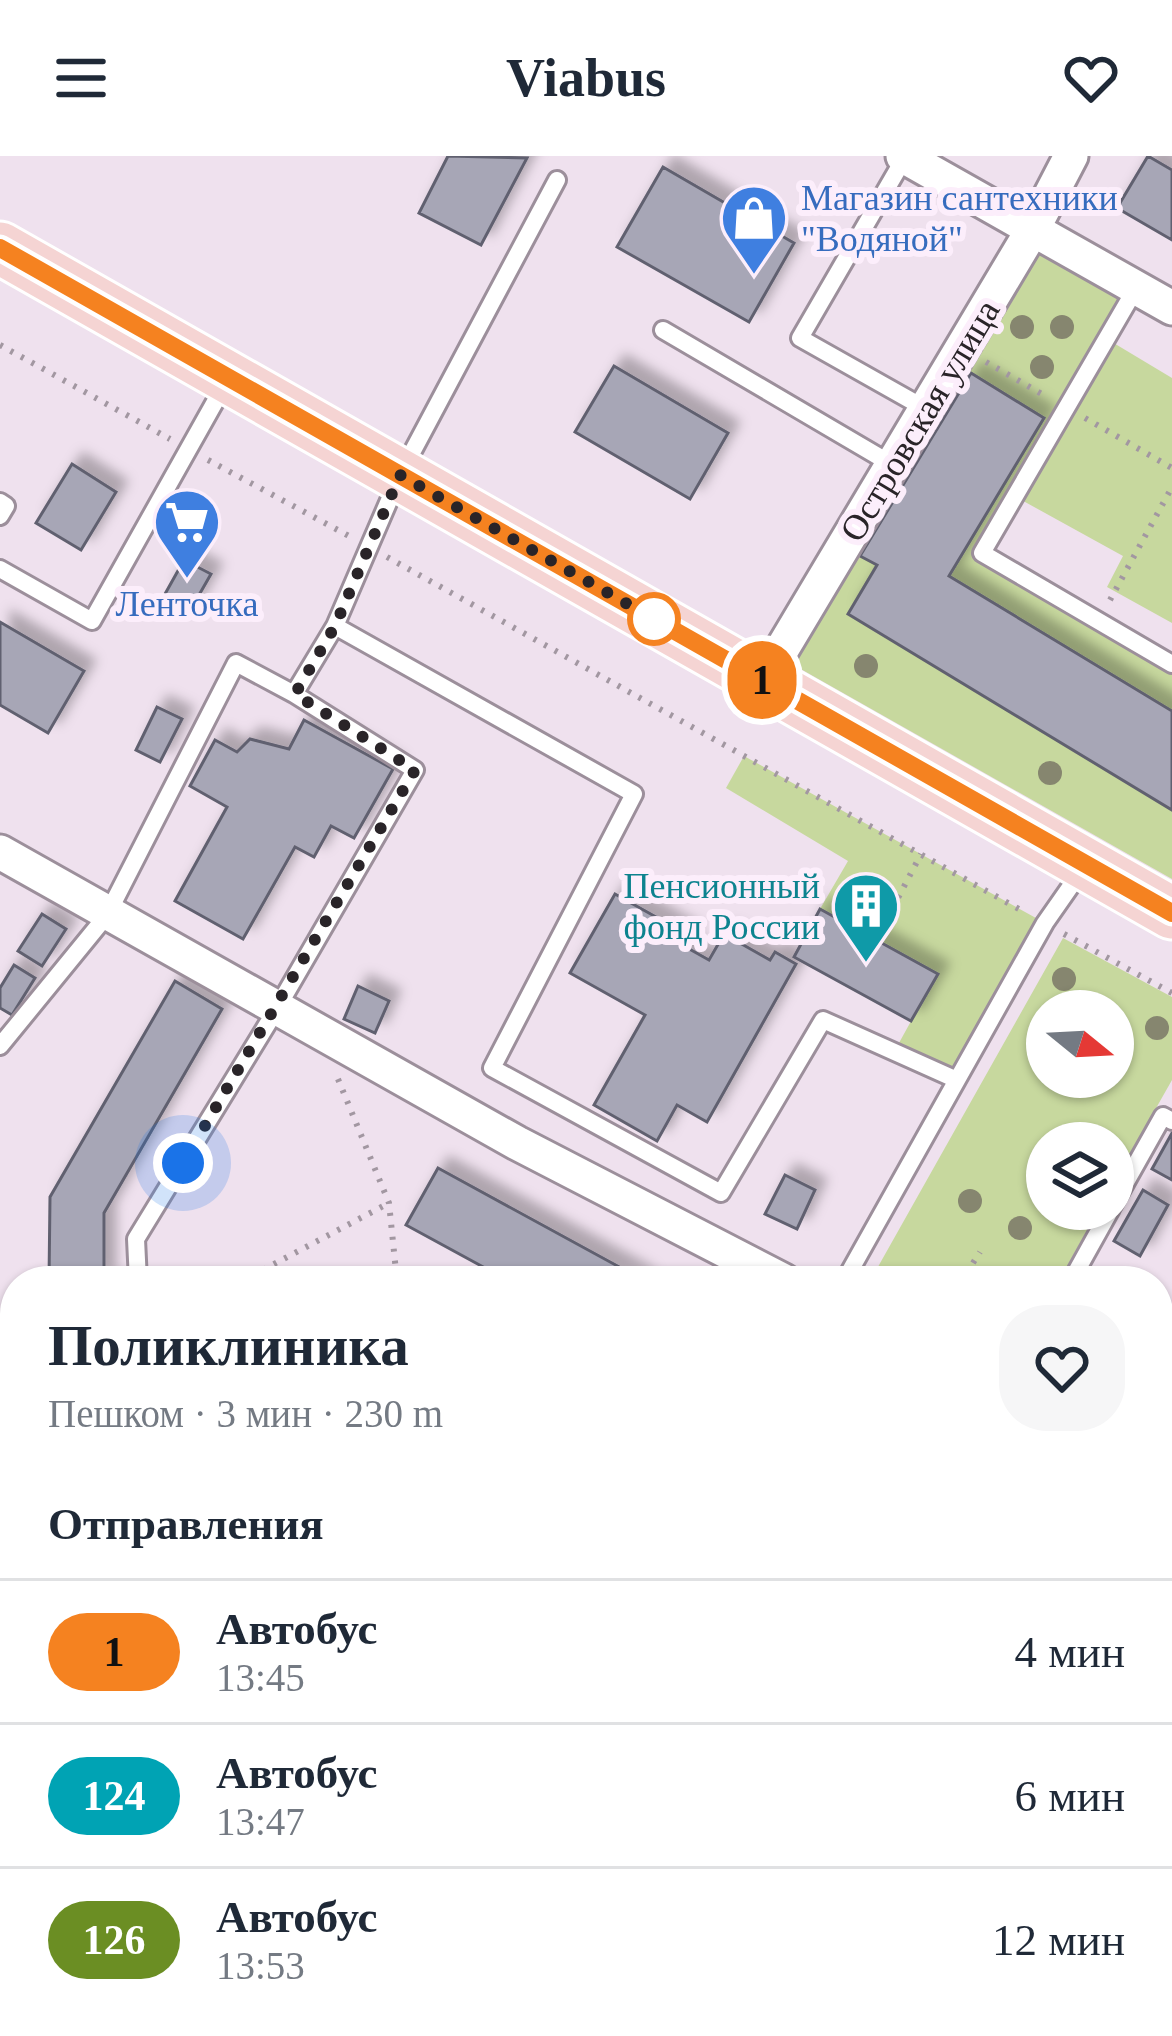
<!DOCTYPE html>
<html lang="ru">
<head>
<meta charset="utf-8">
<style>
	:root { --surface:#fff; --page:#f6f6f7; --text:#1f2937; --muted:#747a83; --line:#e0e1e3 }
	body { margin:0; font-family:"Times New Roman",serif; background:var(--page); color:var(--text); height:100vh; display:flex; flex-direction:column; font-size:45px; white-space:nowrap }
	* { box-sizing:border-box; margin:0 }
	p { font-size:39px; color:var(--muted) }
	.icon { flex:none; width:66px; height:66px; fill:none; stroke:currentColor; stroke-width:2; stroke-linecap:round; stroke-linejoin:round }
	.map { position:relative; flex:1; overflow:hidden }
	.drawer { position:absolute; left:0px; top:1110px; width:1173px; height:771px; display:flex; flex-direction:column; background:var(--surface); border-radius:48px 48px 0 0; box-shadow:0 3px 9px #0004 }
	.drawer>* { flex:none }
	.badge { padding:0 24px; border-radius:39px; font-size:42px; line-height:78px }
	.needle { width:78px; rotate:108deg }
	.tools { position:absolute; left:1026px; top:834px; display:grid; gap:24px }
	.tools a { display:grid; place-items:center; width:108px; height:108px; border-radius:50%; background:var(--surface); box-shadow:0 3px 9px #0004; font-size:60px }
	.you { position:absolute; width:60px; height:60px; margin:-30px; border:9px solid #fff; border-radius:50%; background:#1a73e8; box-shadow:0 0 0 18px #1a73e833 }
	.map>.badge { position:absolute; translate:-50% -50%; box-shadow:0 0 0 6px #fff }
	h2 { padding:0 48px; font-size:45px; line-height:108px }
	.round { display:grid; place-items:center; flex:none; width:126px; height:126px; border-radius:48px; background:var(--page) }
	.summary { display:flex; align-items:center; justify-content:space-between; height:204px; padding:0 48px }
	h1 { font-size:57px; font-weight:800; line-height:90px }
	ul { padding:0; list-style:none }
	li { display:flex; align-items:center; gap:36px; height:144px; padding:0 48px; border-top:3px solid var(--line) }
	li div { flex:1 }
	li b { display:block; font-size:45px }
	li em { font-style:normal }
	li .badge { min-width:132px; font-weight:700; text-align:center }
	header { display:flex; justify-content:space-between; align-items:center; height:156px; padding:0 48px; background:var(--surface); font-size:54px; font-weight:800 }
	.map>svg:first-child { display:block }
	.green { fill:#c7d89e; fill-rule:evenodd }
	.building { fill:#a7a6b6; stroke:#61616f; stroke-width:3; filter:url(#shadow) }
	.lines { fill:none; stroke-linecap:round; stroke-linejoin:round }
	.service-casing { stroke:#9c8f9b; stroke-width:22 }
	.minor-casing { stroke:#9c8f9b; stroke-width:39 }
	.primary-casing { stroke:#fff; stroke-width:57 }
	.path { stroke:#a297a1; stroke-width:6; stroke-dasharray:3 9; stroke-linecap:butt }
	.service { stroke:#fff; stroke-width:16 }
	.minor { stroke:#fff; stroke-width:33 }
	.primary { stroke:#f5d4d3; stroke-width:51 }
	.tree { fill:#86866f }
	.line-casing { stroke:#fff; stroke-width:27 }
	.line { stroke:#f58220; stroke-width:18 }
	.walk { stroke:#292428; stroke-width:12; stroke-dasharray:0 21.6 }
	.stop-dot { fill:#fff; stroke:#f58220; stroke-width:6 }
	.labels { text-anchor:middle; stroke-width:12; stroke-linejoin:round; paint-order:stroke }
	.shop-label { font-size:36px; fill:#366cbe; stroke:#fceefb; text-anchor:start }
	.street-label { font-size:36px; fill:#292428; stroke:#fceefb }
	.culture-label { font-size:36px; fill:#0d838f; stroke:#fceefb; text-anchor:end }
</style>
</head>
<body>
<header><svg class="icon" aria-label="menu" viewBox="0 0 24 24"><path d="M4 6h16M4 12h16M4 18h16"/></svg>Viabus<svg class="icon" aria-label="heart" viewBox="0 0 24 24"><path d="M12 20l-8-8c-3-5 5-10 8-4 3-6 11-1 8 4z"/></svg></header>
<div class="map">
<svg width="1172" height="1880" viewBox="0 0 1172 1880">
	<defs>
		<filter id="shadow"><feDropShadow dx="11" dy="-11" stdDeviation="6" flood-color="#0004"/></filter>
	</defs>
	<rect width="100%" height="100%" fill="#efe1ee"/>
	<path class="green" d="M1042,78L1136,132L1107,183L1172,222V467L1107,431L1123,400L1016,341L983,397L1172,508V555L949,420L1044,262L962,214Z
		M855,396L877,409L848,459L1172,654V723L790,507Z
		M744,600L1045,767L957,924L894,896L937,818L820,753L848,705L726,632Z
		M1063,782L1172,841V924L1113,1028V987H1047V1053H1099L1059,1125H870ZM1047,855H1113V921H1047Z
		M15,1800V1866H99L103,1880H0V1805Z
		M1168,1801L1172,1803V1880H1121L1129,1866H1158V1817Z"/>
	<path class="building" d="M448,0L527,2L481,89L419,57Z
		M1148,0L1172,14V84L1117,52Z
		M663,11L794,87L749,166L617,91Z
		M614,210L728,277L690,343L575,276Z
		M971,217L1044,262L949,420L1172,555V654L848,458L877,409L860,400Z
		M72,308L116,336L81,394L36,367Z
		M184,404L211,418L191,453L165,438Z
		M0,466L84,515L48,577L0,549Z
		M157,551L182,563L160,606L136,594Z
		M304,564L393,613L354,682L331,670L314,701L295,691L243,783L175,745L227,651L190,630L215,584L237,596L250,583L289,593Z
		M615,738L690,780L684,790L709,804L724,778L770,804L775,796L796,808L707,966L677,949L657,985L594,949L645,859L570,817Z
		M820,753L938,818L911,865L794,801Z
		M42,758L66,773L42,810L18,795Z
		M14,809L35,822L12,859L0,852V832Z
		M175,825L222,853L104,1057V1125H49L50,1041Z
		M358,830L389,845L375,877L344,863Z
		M1172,977V1024L1152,1013Z
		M438,1012L590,1095L645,1125H509L406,1069Z
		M785,1019L815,1034L797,1073L765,1058Z
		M1143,1034L1168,1049L1140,1100L1114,1085Z
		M1172,1275V1327L1158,1319V1300Z
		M1158,1522L1172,1530V1644L1158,1636Z
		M953,1866H1031L1022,1880H945Z"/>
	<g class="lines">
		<g class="service-casing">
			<path id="service" d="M905,1L800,182L926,253
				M1136,132L982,397L1172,508
				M663,174L893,309
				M0,346L6,350L0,360
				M0,413L92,465L225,228
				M335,470L634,638L492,912L721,1037L823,864L957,924L1045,767L1082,714
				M0,890L107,759L236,507L294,538
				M1113,1049L1163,960L1172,965
				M846,1122L957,924
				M138,1125L136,1083L276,854L415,614L294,538L335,470L400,319L557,24
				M1071,1125L1111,1053
				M1158,1704L1172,1711
				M1045,1880L1054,1866"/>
		</g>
		<g class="minor-casing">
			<path id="minor" d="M903,0L1172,152
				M763,525L1033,73L1071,0
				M0,696L517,987L784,1125
				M1158,1327L1172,1335"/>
		</g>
		<g class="primary-casing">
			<path id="primary" d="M0,92L1172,757"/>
		</g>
		<path class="path" d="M0,189L170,283
			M986,206L1047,241
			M1085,262L1172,312
			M208,304L349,380
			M387,401L1026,757
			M1110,444L1172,331
			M1064,778L1172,837
			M876,784L921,698
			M338,923L389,1047L397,1125
			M973,1107L980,1096
			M242,1125L389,1047
			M0,1436L15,1472
			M0,1544L15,1552
			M165,1866L170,1880
			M628,1866L652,1880
			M428,1880L436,1866"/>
		<use href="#service" class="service"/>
		<use href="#minor" class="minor"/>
		<use href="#primary" class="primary"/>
	</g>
	<g class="tree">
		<circle cx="1022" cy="171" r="12"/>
		<circle cx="1062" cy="171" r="12"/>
		<circle cx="1042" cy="211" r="12"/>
		<circle cx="866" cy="510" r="12"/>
		<circle cx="1050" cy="617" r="12"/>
		<circle cx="1064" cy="823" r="12"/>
		<circle cx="1157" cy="872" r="12"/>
		<circle cx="970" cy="1045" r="12"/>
		<circle cx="1020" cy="1072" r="12"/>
	</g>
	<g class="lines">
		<g class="line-casing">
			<path id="line" d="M0,92L1172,757"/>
		</g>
		<use href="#line" class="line"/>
		<path class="walk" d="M183,1007L415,614L295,538L335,470L400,319L654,463"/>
	</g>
	<defs>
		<g id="shop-pin" transform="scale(3.45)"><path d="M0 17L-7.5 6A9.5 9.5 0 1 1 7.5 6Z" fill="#3f7fe0" stroke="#fceefb"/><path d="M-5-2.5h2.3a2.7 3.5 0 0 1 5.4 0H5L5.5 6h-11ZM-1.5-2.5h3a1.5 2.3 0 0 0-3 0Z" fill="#fff"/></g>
		<g id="supermarket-pin" transform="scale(3.45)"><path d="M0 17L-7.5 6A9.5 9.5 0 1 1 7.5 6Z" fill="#3f7fe0" stroke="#fceefb"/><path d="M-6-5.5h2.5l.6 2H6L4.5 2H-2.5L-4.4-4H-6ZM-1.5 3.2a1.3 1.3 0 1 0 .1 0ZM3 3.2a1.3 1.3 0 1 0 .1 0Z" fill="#fff"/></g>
		<g id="building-pin" transform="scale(3.45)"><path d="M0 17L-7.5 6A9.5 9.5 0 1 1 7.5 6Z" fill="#0f9aa8" stroke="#fceefb"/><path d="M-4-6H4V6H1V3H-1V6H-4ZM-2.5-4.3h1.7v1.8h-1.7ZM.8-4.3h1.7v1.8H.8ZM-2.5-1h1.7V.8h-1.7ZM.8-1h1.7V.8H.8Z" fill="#fff"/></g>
	</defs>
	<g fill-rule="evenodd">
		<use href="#shop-pin" x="754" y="62"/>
		<use href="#supermarket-pin" x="187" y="366"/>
		<use href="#building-pin" x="866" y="750"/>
	</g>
	<circle class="stop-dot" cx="654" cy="463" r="24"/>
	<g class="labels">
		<g class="shop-label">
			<text x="801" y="54">Магазин сантехники<tspan x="801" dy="41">"Водяной"</tspan></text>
			<text x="187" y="460" text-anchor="middle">Ленточка</text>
		</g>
		<g class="street-label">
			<text transform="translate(919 264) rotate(-59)" y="13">Островская улица</text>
		</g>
		<g class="culture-label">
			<text x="820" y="742">Пенсионный<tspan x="820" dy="41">фонд России</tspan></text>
		</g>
	</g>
</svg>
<div class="tools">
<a><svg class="needle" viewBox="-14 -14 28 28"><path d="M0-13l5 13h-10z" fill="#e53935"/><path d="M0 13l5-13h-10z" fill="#747a83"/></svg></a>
<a><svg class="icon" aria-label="layers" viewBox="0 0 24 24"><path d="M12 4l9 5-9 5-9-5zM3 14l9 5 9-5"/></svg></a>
</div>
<div class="you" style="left:183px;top:1007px"></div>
<b class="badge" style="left:762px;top:524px;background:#f58220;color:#111">1</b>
<section class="drawer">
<div class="summary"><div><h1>Поликлиника</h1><p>Пешком · 3 мин · 230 m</p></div><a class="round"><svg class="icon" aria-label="heart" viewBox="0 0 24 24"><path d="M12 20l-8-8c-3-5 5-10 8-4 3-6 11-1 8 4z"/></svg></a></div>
<h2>Отправления</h2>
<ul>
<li><span class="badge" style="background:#f58220;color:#111">1</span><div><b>Автобус</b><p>13:45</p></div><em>4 мин</em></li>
<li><span class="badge" style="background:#00a3b4;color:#fff">124</span><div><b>Автобус</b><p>13:47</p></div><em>6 мин</em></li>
<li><span class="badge" style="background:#6b8e23;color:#fff">126</span><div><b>Автобус</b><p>13:53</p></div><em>12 мин</em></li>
</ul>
</section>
</div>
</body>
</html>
